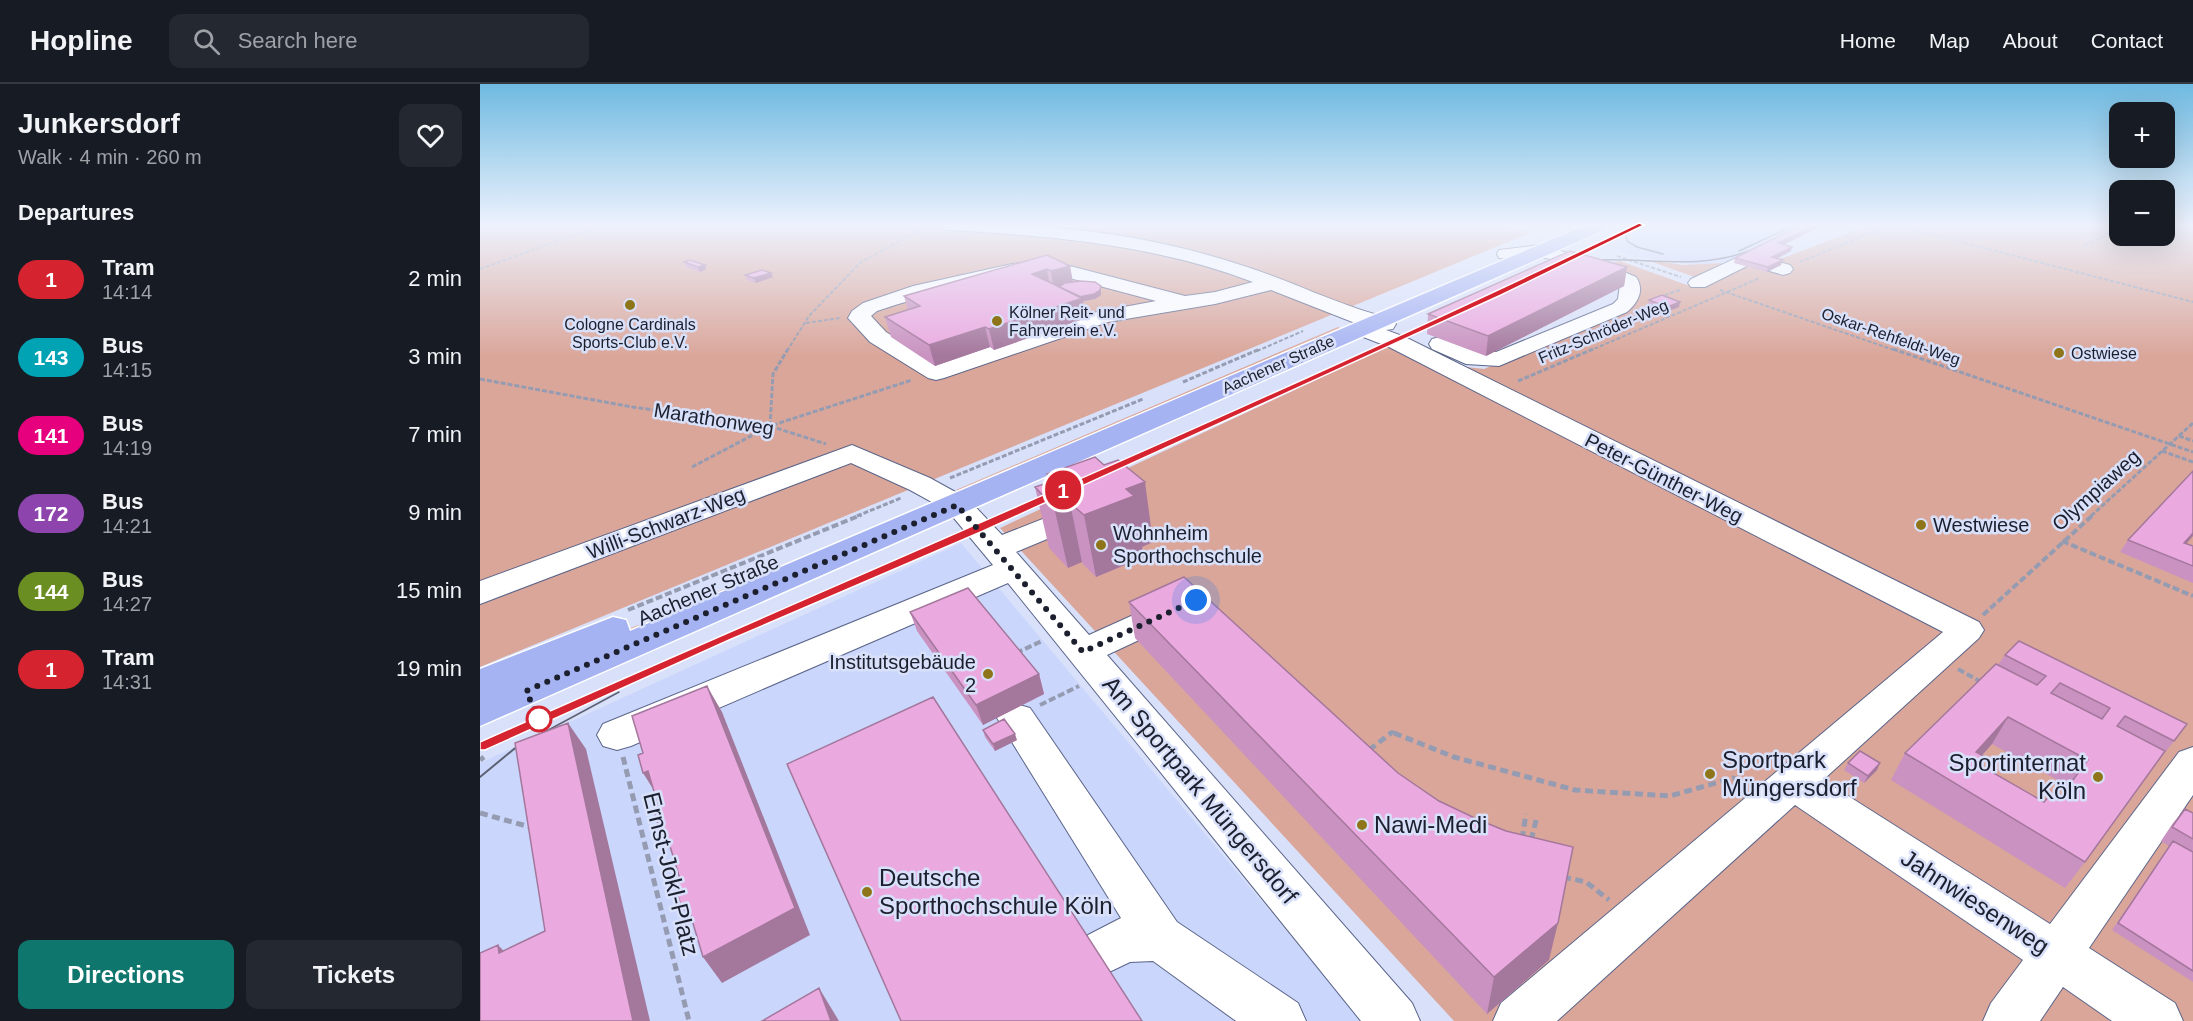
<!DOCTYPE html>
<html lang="en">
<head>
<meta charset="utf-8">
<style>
	:root { --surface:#171b24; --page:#242831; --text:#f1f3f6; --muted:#9ea1a6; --line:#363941; --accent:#0f766e }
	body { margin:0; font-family:Arial,sans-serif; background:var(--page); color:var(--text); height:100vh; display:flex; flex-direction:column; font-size:22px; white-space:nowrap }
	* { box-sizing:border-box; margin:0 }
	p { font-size:20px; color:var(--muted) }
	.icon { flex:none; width:33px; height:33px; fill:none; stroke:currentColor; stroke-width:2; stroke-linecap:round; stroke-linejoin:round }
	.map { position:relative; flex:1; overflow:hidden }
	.details { display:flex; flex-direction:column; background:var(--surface); width:480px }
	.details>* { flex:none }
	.badge { padding:0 12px; border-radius:20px; font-size:21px; line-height:39px }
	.fabs { position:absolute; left:1629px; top:18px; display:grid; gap:12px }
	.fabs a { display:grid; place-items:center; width:66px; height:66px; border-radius:12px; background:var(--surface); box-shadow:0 6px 24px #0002; font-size:30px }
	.you { position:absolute; width:30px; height:30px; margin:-15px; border:4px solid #fff; border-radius:50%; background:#1a73e8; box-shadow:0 0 0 9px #1a73e833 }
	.map>.badge { position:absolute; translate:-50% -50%; box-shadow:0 0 0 3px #fff }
	h2 { padding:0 18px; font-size:22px; line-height:54px }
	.round { display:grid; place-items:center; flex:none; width:63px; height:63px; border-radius:12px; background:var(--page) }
	.head { display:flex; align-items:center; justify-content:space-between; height:102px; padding:0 18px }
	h1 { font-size:28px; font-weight:700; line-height:45px }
	.cta { display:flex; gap:12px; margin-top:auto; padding:12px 18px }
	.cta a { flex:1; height:69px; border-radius:12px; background:var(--accent); color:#fff; font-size:24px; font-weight:700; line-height:69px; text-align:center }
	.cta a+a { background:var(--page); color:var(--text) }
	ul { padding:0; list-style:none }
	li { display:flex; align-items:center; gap:18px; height:78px; padding:0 18px }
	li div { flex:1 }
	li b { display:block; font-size:22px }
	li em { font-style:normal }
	li .badge { min-width:66px; font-weight:700; text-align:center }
	header { display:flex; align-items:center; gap:36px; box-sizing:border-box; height:84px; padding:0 30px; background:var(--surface); border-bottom:2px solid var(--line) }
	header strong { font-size:28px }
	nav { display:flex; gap:33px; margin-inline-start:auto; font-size:21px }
	.search { width:420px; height:54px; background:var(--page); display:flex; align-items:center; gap:15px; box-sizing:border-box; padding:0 21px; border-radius:12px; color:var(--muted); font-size:22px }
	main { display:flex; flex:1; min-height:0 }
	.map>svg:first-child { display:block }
	.built { fill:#cad6fc }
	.green { fill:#daa69a }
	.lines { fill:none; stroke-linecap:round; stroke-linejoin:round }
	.minor-casing { stroke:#5b6589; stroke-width:2 }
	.major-casing { stroke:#fff; stroke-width:3 }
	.path-far3 { stroke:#959cb1; stroke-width:2; stroke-dasharray:4 2; stroke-linecap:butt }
	.path-far2 { stroke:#959cb1; stroke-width:3; stroke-dasharray:5 2; stroke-linecap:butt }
	.path-far1 { stroke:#959cb1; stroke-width:4; stroke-dasharray:7 3; stroke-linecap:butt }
	.path { stroke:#959cb1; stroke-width:5; stroke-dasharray:8 4.5; stroke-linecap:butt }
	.minor { fill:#fff; fill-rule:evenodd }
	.major { fill:#a6b3f2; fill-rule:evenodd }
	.tram-far1 { stroke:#5c6174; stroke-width:1.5 }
	.tram { stroke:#5c6174; stroke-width:2 }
	.wall { fill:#c992c0; fill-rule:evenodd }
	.shaded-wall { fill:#a4779c }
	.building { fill:#eaaadf; stroke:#a4779c; stroke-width:1.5; fill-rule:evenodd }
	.line { fill:#d52330; stroke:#fff; stroke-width:1.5 }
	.walk { stroke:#1b1f2e; stroke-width:6; stroke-dasharray:0 10.8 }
	.poi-dot { fill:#8e751a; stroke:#d9e1fa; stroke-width:2 }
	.stop-dot { fill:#fff; stroke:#d52330; stroke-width:3 }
	.labels { text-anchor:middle; stroke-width:5; stroke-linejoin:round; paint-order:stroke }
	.far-poi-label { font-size:16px; fill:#1b1f2e; stroke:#d9e1fa; text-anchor:start }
	.far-street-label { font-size:16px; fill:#1b1f2e; stroke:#d9e1fa }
	.street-label { font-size:20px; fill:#1b1f2e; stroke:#d9e1fa }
	.poi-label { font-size:20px; fill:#1b1f2e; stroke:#d9e1fa; text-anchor:start }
	.near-poi-label { font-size:24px; fill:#1b1f2e; stroke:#d9e1fa; text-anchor:start }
	.near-street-label { font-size:24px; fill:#1b1f2e; stroke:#d9e1fa }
</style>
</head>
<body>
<header>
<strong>Hopline</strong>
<div class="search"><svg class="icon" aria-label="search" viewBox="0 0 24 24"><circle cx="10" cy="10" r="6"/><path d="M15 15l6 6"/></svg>Search here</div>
<nav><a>Home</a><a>Map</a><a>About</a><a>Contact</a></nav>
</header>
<main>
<section class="details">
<div class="head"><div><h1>Junkersdorf</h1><p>Walk · 4 min · 260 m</p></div><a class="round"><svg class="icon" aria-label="heart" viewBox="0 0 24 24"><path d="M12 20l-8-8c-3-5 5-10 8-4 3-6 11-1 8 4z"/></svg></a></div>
<h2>Departures</h2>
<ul>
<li><span class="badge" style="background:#d52330;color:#fff">1</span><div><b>Tram</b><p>14:14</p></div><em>2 min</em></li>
<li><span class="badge" style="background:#00a3b4;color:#fff">143</span><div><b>Bus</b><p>14:15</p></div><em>3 min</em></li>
<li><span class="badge" style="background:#e6007e;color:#fff">141</span><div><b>Bus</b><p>14:19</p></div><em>7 min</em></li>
<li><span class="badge" style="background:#8e44ad;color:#fff">172</span><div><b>Bus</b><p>14:21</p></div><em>9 min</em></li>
<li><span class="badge" style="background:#6b8e23;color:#fff">144</span><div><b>Bus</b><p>14:27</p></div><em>15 min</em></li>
<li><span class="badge" style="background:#d52330;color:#fff">1</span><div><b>Tram</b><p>14:31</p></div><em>19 min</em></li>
</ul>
<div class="cta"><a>Directions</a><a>Tickets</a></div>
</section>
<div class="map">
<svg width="1713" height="937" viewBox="0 0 1713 937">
	<rect width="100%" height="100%" fill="#d9e1fa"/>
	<path class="built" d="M1166,141H1343L1298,163L1311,167L1291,177L1210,181L1196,177L1154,173L1121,161Z
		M481,459L882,937H0V679Z"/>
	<path class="green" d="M0,141H1006L1052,148L0,583Z
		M1391,141H1639L1640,152H1684L1685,141H1713V937H974L520,444L917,258L960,280L1004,285L1153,221L1155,204L1117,181L1140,177L1207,201L1220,195L1167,176L1204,181L1241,179L1245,182L1292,178Z
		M858,243L865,247L484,411L476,406Z
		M429,428L433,433L265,503L0,607Z"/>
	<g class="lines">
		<g class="minor-casing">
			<path id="minor" d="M461,141C476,139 492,141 507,141C595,141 684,155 767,183C816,199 862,223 913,235L916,240L913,245L906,246L925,253L1499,538L1504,546L1499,554L1343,696L1570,840L1699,668L1713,663V711L1609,864L1695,919L1703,937H1632L1583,903L1560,937H1503L1511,919L1543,876L1315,721L1077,937H1013L1021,919L1463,548L909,263L873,249L870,244L875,239L791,206L735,220L628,238L464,294L456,296L448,294L390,258L368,234L372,227L383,219L433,202L532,180L567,176L705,212L735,208L773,198C676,161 573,152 470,146L464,145ZM567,188L676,217L617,228L458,280L406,248L391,232L397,227C453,208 509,194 567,188Z
				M1061,161L1130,182L1156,193C1165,206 1158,219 1147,228L1019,282L986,280L952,265L949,260L952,255L960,253L968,255L997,268H1016L1133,220L1138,215L1140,200C1115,190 1089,179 1062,173C1048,170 1034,177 1019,174L1017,170L1019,166Z
				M1267,169L1310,181L1313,185L1310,189L1303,191L1269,181L1225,203H1211L1208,199L1211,195Z
				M372,361L450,394L488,415L522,451L593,423L604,420L615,423L619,429L615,435L536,468L609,551L680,519L692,516L704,519L709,527L704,535L627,571L932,919L940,937H881L528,499L151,662L137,666L123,662L117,651L123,640L513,481L468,427L430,406L371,379L0,520V497Z
				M536,620L550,624L697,838L818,919L826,937H756L673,877L650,878L625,890L608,883L601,867L608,851L641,834L517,634L522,624Z"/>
		</g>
		<g class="major-casing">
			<path id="major" d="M1106,141H1129L1126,145L0,642V585L133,533L146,536L150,547Z"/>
		</g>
		<path class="path-far3" d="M1415,141L1713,218
			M1605,162L1640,144
			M1137,172L1201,193
			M1320,178L1410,141
			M0,185L122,141
			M1240,206L1417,267
			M1179,213L1200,206
			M326,239L360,234
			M307,267L329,232L381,178L450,141
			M777,267L823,247
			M1109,267L1280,194"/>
		<path class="path-far2" d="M1413,265L1713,368
			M0,295L152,323L290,342L346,360
			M1038,297L1113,265
			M703,298L780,265
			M290,342L293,290L308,265
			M1699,352L1713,357
			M1682,367L1713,378
			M212,383L290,342L432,296
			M470,394L663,315
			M377,432L421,414
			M1611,432L1713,339"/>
		<path class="path-far1" d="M1582,457L1713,512
			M148,526L381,431
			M1503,531L1613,431
			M536,569L562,557
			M1478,585L1503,599
			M560,621L599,602
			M909,650L912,648L917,650"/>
		<path class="path" d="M914,649L974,673L1095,706L1190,712L1253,694L1267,699
			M889,666L911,649
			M143,673L209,937
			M0,676L4,673
			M0,729L50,743
			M1042,755L1046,730
			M1051,756L1057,733
			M1083,793L1106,798L1129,816"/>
		<use href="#minor" class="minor"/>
		<use href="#major" class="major"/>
		<path class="tram-far1" d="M1151,142L1145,147L1147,157L1157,163L1183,170
			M1259,167L1315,141
			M1101,177C1159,171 1213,188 1269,167
			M1085,178L1161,141
			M626,386L962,235
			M27,650L574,410
			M61,650L139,608"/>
		<path class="tram" d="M0,662L30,649
			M0,693L34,665L64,649"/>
	</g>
	<path class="wall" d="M1343,141L1303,161L1311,167L1297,175L1301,181L1287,188L1254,179L1255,174Z
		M567,171L590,182L593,198L621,207V211L615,215L603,217L606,234L514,266L510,263L455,282L411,253L405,233L428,226L424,212Z
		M204,178L225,181L226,185L220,188L206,183Z
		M1147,183L1144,202L1006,272L947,250L948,230Z
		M265,191L293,193L276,199L267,196Z
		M1169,216L1199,223L1186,228L1168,221Z
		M567,390L673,458L662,463L664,473L616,493L603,480L602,478L588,484L569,464L555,403L569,398Z
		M1648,456L1706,460L1713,462V499L1640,468Z
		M649,518L1069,876L1007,930L655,554Z
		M430,528L559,590L564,610L503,641L437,547Z
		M1525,571L1694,657L1674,683L1605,778L1585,804L1411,696L1425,669L1518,581ZM1512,660L1588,702L1578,716L1564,718L1500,681L1505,673L1502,671Z
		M503,646L537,656L515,667L505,653Z
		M1368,679L1397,686L1384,699L1364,686Z
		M1705,725L1713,729V898L1632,846L1689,762L1681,757L1693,739Z"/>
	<path class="shaded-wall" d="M1336,141H1343L1297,164L1298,159Z
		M1312,163L1311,167L1290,178L1292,173Z
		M1303,176L1301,181L1287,188L1288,183Z
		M225,181L226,185L220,188L218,183Z
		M590,182L593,200L574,206L571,187Z
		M1147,183L1144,202L1006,272L1008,252Z
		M567,185L570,204L552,190Z
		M291,189L293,193L276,199L274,194Z
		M621,202V211L615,215L603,217L606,234L514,266L509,245Z
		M1200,218L1199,223L1186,228L1187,223Z
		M505,243L510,263L455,282L449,261Z
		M665,398L673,458L662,463L664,473L616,493L604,431L646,405Z
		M591,416L590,419L602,478L588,484L574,423Z
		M1713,449V452L1696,472L1704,459Z
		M559,590L564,610L503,641L496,621Z
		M227,602L242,628L330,851L242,899L223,873Z
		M1528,633L1512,660L1481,695L1496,668Z
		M88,639L106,665L170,937H153Z
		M535,650L537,656L515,667L513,660Z
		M1400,679L1397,686L1384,699L1388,692Z
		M168,687L180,716L163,689Z
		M186,749L199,778L181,751Z
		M207,819L220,849L201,822Z
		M1078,839L1069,876L1007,930L1014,893Z
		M18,861L43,887L19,869Z
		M339,904L359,937H351Z"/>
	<path class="building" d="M1321,141H1336L1298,159L1312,163L1292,173L1303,176L1288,183L1255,174Z
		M1090,167L1147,183L1008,252L948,230Z
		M567,171L590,182L571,187L567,185L552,190L603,214L509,245L505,243L449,261L405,233L440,222L424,212Z
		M210,176L225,181L218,183L204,178Z
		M282,186L291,189L274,194L265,191Z
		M600,197L615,198L621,202L620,206L614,210L599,213L579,203L585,199Z
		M1182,211L1200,218L1187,223L1169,216Z
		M615,373L624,381L638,376L665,398L646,405L654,412L604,431L590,419L591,416L574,423L555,403L573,397L567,390Z
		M1713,387V449L1704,459L1713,462V482L1648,456Z
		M704,493L918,689L959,717L999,736L1026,747L1093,763L1078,839L1014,893L649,518Z
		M488,504L559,590L496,621L430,528Z
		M1539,557L1707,640L1694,657L1645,632L1637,642L1685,667L1605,778L1425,669L1516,580L1557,601L1566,592L1525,571ZM1580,599L1630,624L1622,635L1571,609ZM1528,633L1608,676L1578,716L1570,711L1564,718L1498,680L1505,673L1496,668Z
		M227,602L315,824L223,873L207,819L201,822L194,798L200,795L186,749L181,751L175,730L180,728L168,687L163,689L158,671L163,669L152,632Z
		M453,613L662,937H421L307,680Z
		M524,635L535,650L513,660L503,646Z
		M88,639L153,937H0V869L18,861L19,869L65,847L35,659Z
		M1380,667L1400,679L1388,692L1368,679Z
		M1705,725L1713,729V755L1692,743Z
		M1693,757L1713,768V887L1638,839Z
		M339,904L351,937H282Z"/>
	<linearGradient id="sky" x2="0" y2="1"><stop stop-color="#6fbae1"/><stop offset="0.52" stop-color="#eef2fd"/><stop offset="1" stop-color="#eef2fd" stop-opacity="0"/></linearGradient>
	<rect width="1713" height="272" fill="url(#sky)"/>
	<path class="line" d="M1159,139L1164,141L1021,211L503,447L249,556L5,666H0V658C384,487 776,324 1159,139Z"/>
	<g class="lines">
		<path class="walk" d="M59,635L46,607L477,421L603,568L716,516"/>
	</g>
	<g class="poi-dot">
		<circle cx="150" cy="221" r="6"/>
		<circle cx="517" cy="237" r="6"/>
		<circle cx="1579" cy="269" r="6"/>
		<circle cx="1441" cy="441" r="6"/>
		<circle cx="621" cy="461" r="6"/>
		<circle cx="508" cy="590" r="6"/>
		<circle cx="1230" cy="690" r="6"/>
		<circle cx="1618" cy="693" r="6"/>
		<circle cx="882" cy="741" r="6"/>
		<circle cx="387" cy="808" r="6"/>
	</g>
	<circle class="stop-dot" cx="59" cy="635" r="12"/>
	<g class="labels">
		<g class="far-poi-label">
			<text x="529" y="234">Kölner Reit- und<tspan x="529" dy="18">Fahrverein e.V.</tspan></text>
			<text x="150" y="246" text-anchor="middle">Cologne Cardinals<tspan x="150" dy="18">Sports-Club e.V.</tspan></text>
			<text x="1591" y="275">Ostwiese</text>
		</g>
		<g class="far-street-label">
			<text transform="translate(1123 247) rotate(-23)" y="6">Fritz-Schröder-Weg</text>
			<text transform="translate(1411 252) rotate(19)" y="6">Oskar-Rehfeldt-Weg</text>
			<text transform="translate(798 280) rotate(-24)" y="6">Aachener Straße</text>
		</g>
		<g class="street-label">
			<text transform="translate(234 335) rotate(9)" y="7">Marathonweg</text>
			<text transform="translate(1184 394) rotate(27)" y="7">Peter-Günther-Weg</text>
			<text transform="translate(1616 406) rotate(-42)" y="7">Olympiaweg</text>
			<text transform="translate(186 439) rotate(-21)" y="7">Willi-Schwarz-Weg</text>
			<text transform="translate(228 506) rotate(-23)" y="7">Aachener Straße</text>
		</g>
		<g class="poi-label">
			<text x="1453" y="448">Westwiese</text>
			<text x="633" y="456">Wohnheim<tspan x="633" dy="23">Sporthochschule</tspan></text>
			<text x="496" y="585" text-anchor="end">Institutsgebäude<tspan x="496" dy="23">2</tspan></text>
		</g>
		<g class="near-poi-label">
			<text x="1242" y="684">Sportpark<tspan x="1242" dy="28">Müngersdorf</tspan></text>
			<text x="1606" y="687" text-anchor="end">Sportinternat<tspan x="1606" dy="28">Köln</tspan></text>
			<text x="894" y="749">Nawi-Medi</text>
			<text x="399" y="802">Deutsche<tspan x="399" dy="28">Sporthochschule Köln</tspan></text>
		</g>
		<g class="near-street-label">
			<text transform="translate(720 706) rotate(50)" y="8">Am Sportpark Müngersdorf</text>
			<text transform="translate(191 790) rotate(76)" y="8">Ernst-Jokl-Platz</text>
			<text transform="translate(1495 818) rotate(33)" y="8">Jahnwiesenweg</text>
		</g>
	</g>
</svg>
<div class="fabs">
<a>+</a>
<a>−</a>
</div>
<div class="you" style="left:716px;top:516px"></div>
<b class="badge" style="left:583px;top:406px;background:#d52330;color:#fff">1</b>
</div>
</main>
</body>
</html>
